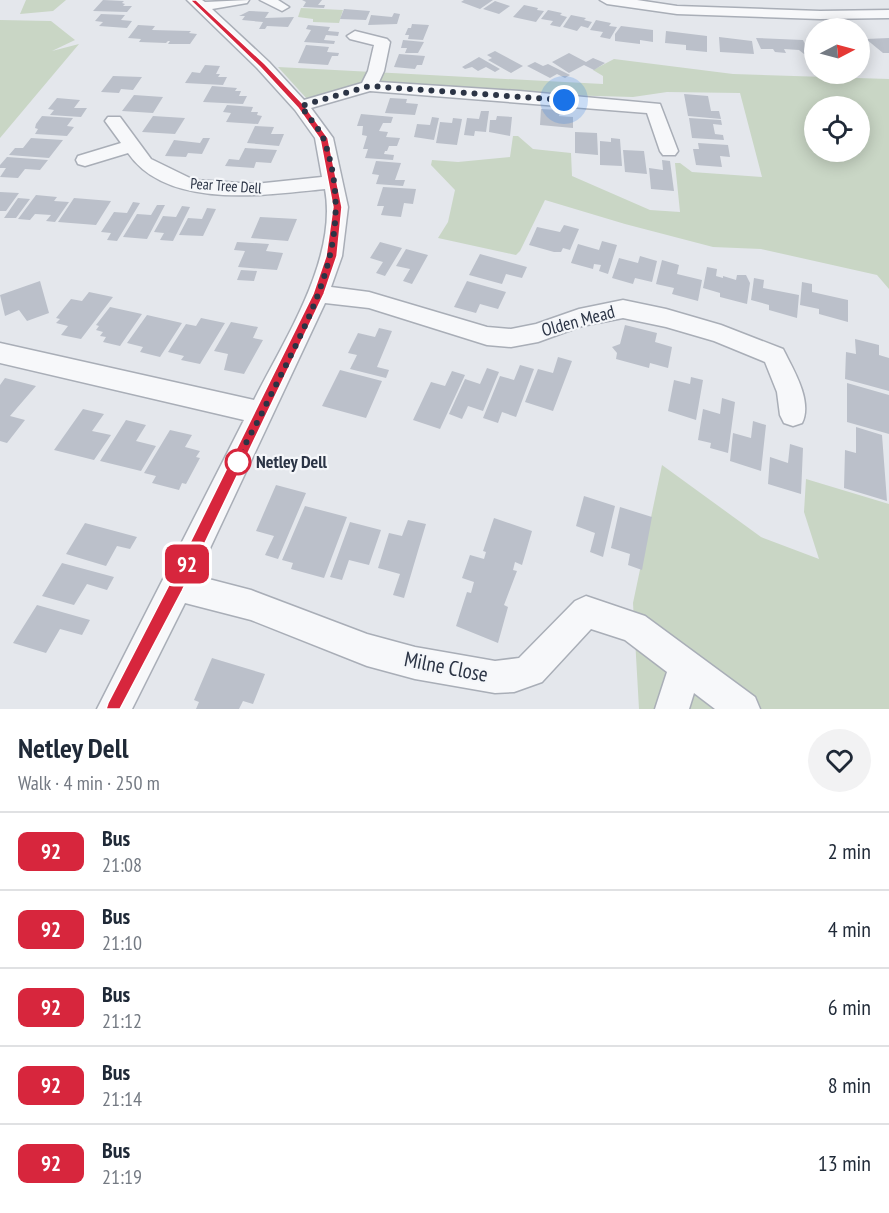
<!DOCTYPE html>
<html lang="en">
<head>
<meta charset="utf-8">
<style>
	:root { --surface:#fff; --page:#f2f2f3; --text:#1f2937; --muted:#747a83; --line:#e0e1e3 }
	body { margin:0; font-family:"PT Sans Narrow",sans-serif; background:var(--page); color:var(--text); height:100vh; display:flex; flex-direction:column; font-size:22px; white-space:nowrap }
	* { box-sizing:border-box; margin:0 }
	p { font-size:20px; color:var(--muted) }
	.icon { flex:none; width:33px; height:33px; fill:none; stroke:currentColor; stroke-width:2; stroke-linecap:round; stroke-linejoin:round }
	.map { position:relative; height:709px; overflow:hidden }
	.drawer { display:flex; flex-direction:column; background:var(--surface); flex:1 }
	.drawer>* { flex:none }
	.badge { padding:0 12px; border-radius:9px; font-size:21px; line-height:39px }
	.needle { width:39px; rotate:84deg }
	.fabs { position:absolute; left:804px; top:18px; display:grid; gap:12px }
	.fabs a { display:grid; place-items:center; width:66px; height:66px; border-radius:50%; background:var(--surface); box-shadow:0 3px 15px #0003; font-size:30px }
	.you { position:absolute; width:30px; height:30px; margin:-15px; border:4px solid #fff; border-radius:50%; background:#1a73e8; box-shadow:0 0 0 9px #1a73e833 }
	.map>.badge { position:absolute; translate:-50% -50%; box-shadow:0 0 0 3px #fff }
	.round { display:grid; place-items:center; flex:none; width:63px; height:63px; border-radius:32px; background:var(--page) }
	.summary { display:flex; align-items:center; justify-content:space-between; height:102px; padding:0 18px }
	h1 { font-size:28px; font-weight:800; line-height:45px }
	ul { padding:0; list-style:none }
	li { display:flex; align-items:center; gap:18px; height:78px; padding:0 18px; border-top:2px solid var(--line) }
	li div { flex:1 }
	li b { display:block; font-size:22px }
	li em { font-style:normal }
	li .badge { min-width:66px; font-weight:700; text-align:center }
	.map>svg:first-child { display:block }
	.green { fill:#c9d6c5; fill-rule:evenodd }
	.building { fill:#bbc0ca }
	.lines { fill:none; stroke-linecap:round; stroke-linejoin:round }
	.minor-casing { stroke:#a9aeb7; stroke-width:3 }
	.minor { fill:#f7f8fa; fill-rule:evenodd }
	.line { fill:#d7263d; stroke:#fff; stroke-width:1.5 }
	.walk { stroke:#2b3445; stroke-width:6; stroke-dasharray:0 10.8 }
	.stop-dot { fill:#fff; stroke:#d7263d; stroke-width:3 }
	.labels { text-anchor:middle; stroke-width:4.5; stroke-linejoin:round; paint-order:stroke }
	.far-street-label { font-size:15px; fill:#2b3445; stroke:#f4f6f9 }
	.street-label { font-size:18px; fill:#2b3445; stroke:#f4f6f9 }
	.stop-label { font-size:18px; font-weight:bold; fill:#2b3445; stroke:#f4f6f9; text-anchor:start }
	.near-street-label { font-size:21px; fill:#2b3445; stroke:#f4f6f9 }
</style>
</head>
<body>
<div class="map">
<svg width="889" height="709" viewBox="0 0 889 709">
	<rect width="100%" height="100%" fill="#e4e7ec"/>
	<path class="green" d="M26,0H66L53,11L20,14Z
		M301,8L343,10L339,23L313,22V19L298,17Z
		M0,20L51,21L75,40L52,51L79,44L0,138Z
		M614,59L733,74L889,79V289L877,275L761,249L713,247L625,224L545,200L520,251L516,255L438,238L448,222L455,190L431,165L432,160L458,162L510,157L513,136H518L533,149L571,153L572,176L650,210L680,212L675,163H680L692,172L762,177L740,93L667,92L633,97L527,94L360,84L307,99L278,67L603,84V76L593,70ZM814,106H860V152H814Z
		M662,465L761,537L819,559L804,512L806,479L889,504V709H639L633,603Z"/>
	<path class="building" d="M103,0L124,1L122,3L125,4L123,6H132L127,12L93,11Z
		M302,0H322L318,5H325L324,8L303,7L306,2Z
		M464,0H493L480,9L461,2Z
		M495,1L510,6L499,14L483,9Z
		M524,5L538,8L537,10L544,11L536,22L513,17Z
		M344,9L370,11L366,20L340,19Z
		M548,10L562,13L560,15L567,17L560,27L550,25L553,21L541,19Z
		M249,11L269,12L265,18L294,17L288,27L267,26L265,29H259L263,22L242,20L245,16H239Z
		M394,13L400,14L397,24L368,25L371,15L392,17Z
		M101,14L125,15L121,20L132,21L127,28L99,26L103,22L95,21Z
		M571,15L586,18L584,20L592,22L588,28L581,26L577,31L563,27Z
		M596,20L611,23L609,26L617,27L610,39L600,37L603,32L590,30Z
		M412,24L429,25L423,40L408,39L409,35H405L408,28H411Z
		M138,25L155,26L152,30L191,31L189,33L197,34L190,44H168L170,41H168L166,43L139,42L141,39L128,38Z
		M308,25L330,27L328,31L339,32L338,36L326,35L324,40L335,41L334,44L304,42L311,30L306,29Z
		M621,26L653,30V42L640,40V44L615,41V34Z
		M666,31L707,36V52L686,50V45L665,43Z
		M719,37L752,41L754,54L720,52Z
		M756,38L803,40L809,53L804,54L799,50L784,49L786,53L775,52L773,49H761Z
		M889,38V53H883L866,39Z
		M403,40L424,42L418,53H405L407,48H401Z
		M306,45L329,47L327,52L339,53L338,56H332L328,65L298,63Z
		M495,51L523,66L511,73L488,60L492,58L487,55Z
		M569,53L586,62L593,58L605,63L594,70L584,65L569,73L552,62Z
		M399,54L425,56L422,65H417L415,69L394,67Z
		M479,57L500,69L495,72L486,67L478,71L472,67L465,69L462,67Z
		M535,62L543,66L548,64L570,75L565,78L557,74L550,78L527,66Z
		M205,65L220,66L216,74H220L218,77H227L223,85L185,83L192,72L200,73Z
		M113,76L142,77L133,90L121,89L119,93L101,92Z
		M212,86L237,88L235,91H241L239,96H247L243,104L203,102Z
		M684,94L708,96L711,111H719L721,119L688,116Z
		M134,95L163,97L153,113L122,111Z
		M57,98L80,100L74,108H87L81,117L50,115L54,110L48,109Z
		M390,98L407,99L406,103L418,104L415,115L385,113Z
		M227,105L253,107L251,112H258L257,115L262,116L258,124L226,122L231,113L223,112Z
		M541,109L560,110L559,116L573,117V128L540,125Z
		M481,111H489L486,132L475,131L474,136L464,135L467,118L479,119Z
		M361,114L393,117L391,123H383L379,131L388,132L386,137L400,138L397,146H389L387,151H385L384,154L394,155L393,160L365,158L368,149H363L367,136L362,135L363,126H357Z
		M42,116L73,118L67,126L74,127L67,136L35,134L38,129L35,128L36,124Z
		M153,116L185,118L175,134L142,132Z
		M497,116L512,117L510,136L489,132L490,120H496Z
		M432,117L439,118L434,140L414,137L417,124L430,125Z
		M453,118L462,119L457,145L436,143L440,122L452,123Z
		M689,118L721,120L722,125L713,124L715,134L723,135L724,140L692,138Z
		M255,126L274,127L271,134H284L279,146L247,143Z
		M575,132L597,133L598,155L575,153Z
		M31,138L63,140L49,158L9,155L15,148H23Z
		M203,138H210L202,154L188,153L186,157L165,156L174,140L200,143Z
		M611,138L620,139L622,166L600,165V141L611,142Z
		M698,143L728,145L730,157L720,156L722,167L696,165L693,149H699Z
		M245,148L277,150L271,163L256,162L254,168L225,166L229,159L239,160Z
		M623,150L644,151L647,174L625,172Z
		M7,157L48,160L40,170L25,169L18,178L0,177L6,168H0V165Z
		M662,160L670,161L674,191L651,189L649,168L663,170Z
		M376,161L401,163L395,180H405L403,186L376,184L379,175L372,174Z
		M383,187L416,189L413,204L404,203L401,217L381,215L384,206H377Z
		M0,192L19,193L6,211H0Z
		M36,195L57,197L54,201L69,202L55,222L46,221L51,215L35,214L30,220L18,219Z
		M18,198L30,199L16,218H4Z
		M74,198L111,201L96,225L58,222Z
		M133,202L140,203L117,241L107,240L111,233L101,232L114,212L127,213Z
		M157,205H165L147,239L123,237L137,214L151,215Z
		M182,206L190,207L173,241L160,240L164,233L154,232L163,216L176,217Z
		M207,208L216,209L203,236L179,235L188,218L202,219Z
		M260,217L297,219L288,241L251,238Z
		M564,225L579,229L570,250L563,248L561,252H554L529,245L537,227L560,232Z
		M602,241L617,245L608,274L599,271L601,265L594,264L593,269L571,263L578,244L599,250Z
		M237,242L269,244L266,251L283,253L277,270L238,267L245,251L234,250Z
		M380,242L402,248L385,276L376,273L383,262L370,258Z
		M406,249L428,255L412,284L403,281L410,269L396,266Z
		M480,254L527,267L522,278L506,274L502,284L469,275Z
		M640,256L657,261L652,282L635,278L633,284L612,278L619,258L638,263Z
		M662,260L679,265L677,274L702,280L698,301L672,294L674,288L656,284Z
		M707,267L717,269L716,276L723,278V276L736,280L737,275H746L750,283L747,304L720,297V293L703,288Z
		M241,270L257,271L254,281L237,280Z
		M754,278L764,280L763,288L799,295L797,318L769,310V305L751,300Z
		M40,281L49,313L27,321L19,310L5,316L0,295Z
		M467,281L506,292L498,309L480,304L476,313L454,307Z
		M802,282L812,284V292L848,300V322L819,314V309L800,305Z
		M89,292L113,297L81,339L61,335L68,326L56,323L60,319L56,318L71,299L82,301Z
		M110,307L142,314L120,346L103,342L106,337L100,336L103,332L96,330L99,326L96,325Z
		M147,315L182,323L160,357L140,352L143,347L127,343Z
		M201,318L225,323L200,364L181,360L184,356L168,352L186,324L196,326Z
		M231,322L258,327L253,338L263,340L244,374L224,370L228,354L214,351Z
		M625,325L657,333L655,342L672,347L668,368L650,363L649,368L616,359L617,353L612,347L620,344Z
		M379,328L392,331L377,367L389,370L386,378L350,369L357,355L348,353L358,333L375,337Z
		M855,339L879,345V355L889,358V391L845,379L846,352L856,354Z
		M558,357L572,361L553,411L525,402L538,369L553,373Z
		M520,365L534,369L516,417L502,412L498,423L483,418L500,376L514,380Z
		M487,368L499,372L483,411L468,406L462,419L449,414L465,379L480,384Z
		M340,370L382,381L366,418L322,406Z
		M452,371L465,375L440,429L413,420L431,382L445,386Z
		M691,377L703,380L696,420L668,411L674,380L690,384Z
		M5,378L36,386L10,416L25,420L7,443L0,441V385Z
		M847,383L889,395V434L847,422Z
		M722,398L735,402L728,453L710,448L711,443L698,440L703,409L720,414Z
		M83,409L104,414L92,431L111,435L94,460L54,450Z
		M126,420L146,425L136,441L156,446L141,471L100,461Z
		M753,421L766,425L761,471L730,461L733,433L751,438Z
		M856,427L882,435L887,501L844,488L845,450L856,453Z
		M170,430L192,435L185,447L200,451L196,457L200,458L186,484L182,483L179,490L152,483L156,476L144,473Z
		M790,444L803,448L801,494L768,484L770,457L788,463Z
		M276,485L306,493L278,559L265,555L274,536L256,531Z
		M584,496L615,506L603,557L590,552L595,533L576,526Z
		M305,506L347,517L324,578L291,569L293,563L282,560Z
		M620,507L652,517L642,570L628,565L630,554L611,548Z
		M494,518L532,531L522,565L515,562L513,570L517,571L504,605L508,607L498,643L456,626L467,592L471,593L474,582L462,578L470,555L484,559L486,552L483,551Z
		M408,520L426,524L404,598L393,595L400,574L378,568L389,533L402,536Z
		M350,522L381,530L369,565L349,560L342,580L330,577Z
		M85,523L137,537L130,549L117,546L106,566L66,554Z
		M62,563L114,577L107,590L87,584L74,605L42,596Z
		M37,605L90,620L82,635L60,629L46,653L13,643Z
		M212,658L265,674L253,704L243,701L239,709H196L199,702L194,700Z"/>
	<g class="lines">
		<g class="minor-casing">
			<path id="minor" d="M187,0H202L205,2L249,0L247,3L212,9L269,62L304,100L362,83L368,71L374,45L350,39L347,36L355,31L387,39L390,42L384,71L379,82L519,91L660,104L678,151L675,155H663L660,151L647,113L370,91L311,108L333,138L348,207L342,256L331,287L369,292L487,327L511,329L536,324L579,309L623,300L666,309L721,325L783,349C793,369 813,401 802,423L793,426L784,423L780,415L777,392L765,362L714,341L666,327L623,318L582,326L538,342L511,347L487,345L369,308L325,303L197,576L251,590L367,634L415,647L495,661L519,658L575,601L586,596L645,616L755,697L760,709H715L694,693L689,709H655L667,672L625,640L591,629L542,682L514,692L495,693L415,679L367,666L251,620L185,603L132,709H97L244,420L0,363V343L254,400C284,340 338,259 325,189C265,195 167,210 128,153L85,166L78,164L76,160L78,156L121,143L105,121L108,117H120L151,159L194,180L255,184L322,177L315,138L295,110L257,68Z
				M260,0H278L289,7L282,11Z
				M600,0H637L677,6L820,11L889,10V18L820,19L677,14L607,4Z"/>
		</g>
		<use href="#minor" class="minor"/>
	</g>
	<path class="line" d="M190,0H196L265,64L304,105L328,138L342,207L337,256L324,294L182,591L120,709H106L108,703L171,581L313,294L326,256L333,207L320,139L298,108L260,67Z"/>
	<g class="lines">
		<path class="walk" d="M238,462C243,446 254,429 262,413C305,324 360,242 324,140C320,129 308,117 301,106L369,86L564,100"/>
	</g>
	<circle class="stop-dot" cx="238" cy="462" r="12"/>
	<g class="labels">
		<g class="far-street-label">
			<text transform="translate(226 186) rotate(4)" y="5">Pear Tree Dell</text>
		</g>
		<g class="street-label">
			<text transform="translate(578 321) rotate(-15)" y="6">Olden Mead</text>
		</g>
		<g class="stop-label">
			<text x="256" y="468">Netley Dell</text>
		</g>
		<g class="near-street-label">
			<text transform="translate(446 667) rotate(11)" y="7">Milne Close</text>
		</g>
	</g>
</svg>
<div class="fabs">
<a><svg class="needle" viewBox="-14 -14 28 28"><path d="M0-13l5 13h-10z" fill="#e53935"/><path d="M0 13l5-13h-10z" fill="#747a83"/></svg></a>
<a><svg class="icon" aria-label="locate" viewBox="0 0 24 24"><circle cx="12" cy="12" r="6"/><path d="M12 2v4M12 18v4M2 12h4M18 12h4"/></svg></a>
</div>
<div class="you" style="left:564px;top:100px"></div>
<b class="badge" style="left:187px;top:564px;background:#d7263d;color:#fff">92</b>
</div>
<section class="drawer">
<div class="summary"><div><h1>Netley Dell</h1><p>Walk · 4 min · 250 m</p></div><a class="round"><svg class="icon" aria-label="heart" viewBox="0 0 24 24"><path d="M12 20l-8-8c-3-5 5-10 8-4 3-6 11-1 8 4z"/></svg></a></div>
<ul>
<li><span class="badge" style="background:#d7263d;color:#fff">92</span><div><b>Bus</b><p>21:08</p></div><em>2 min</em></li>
<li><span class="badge" style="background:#d7263d;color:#fff">92</span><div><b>Bus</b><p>21:10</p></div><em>4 min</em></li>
<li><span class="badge" style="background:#d7263d;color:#fff">92</span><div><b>Bus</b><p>21:12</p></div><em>6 min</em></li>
<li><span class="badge" style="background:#d7263d;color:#fff">92</span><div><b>Bus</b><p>21:14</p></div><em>8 min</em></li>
<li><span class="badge" style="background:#d7263d;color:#fff">92</span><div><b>Bus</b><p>21:19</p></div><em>13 min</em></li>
</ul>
</section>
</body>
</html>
